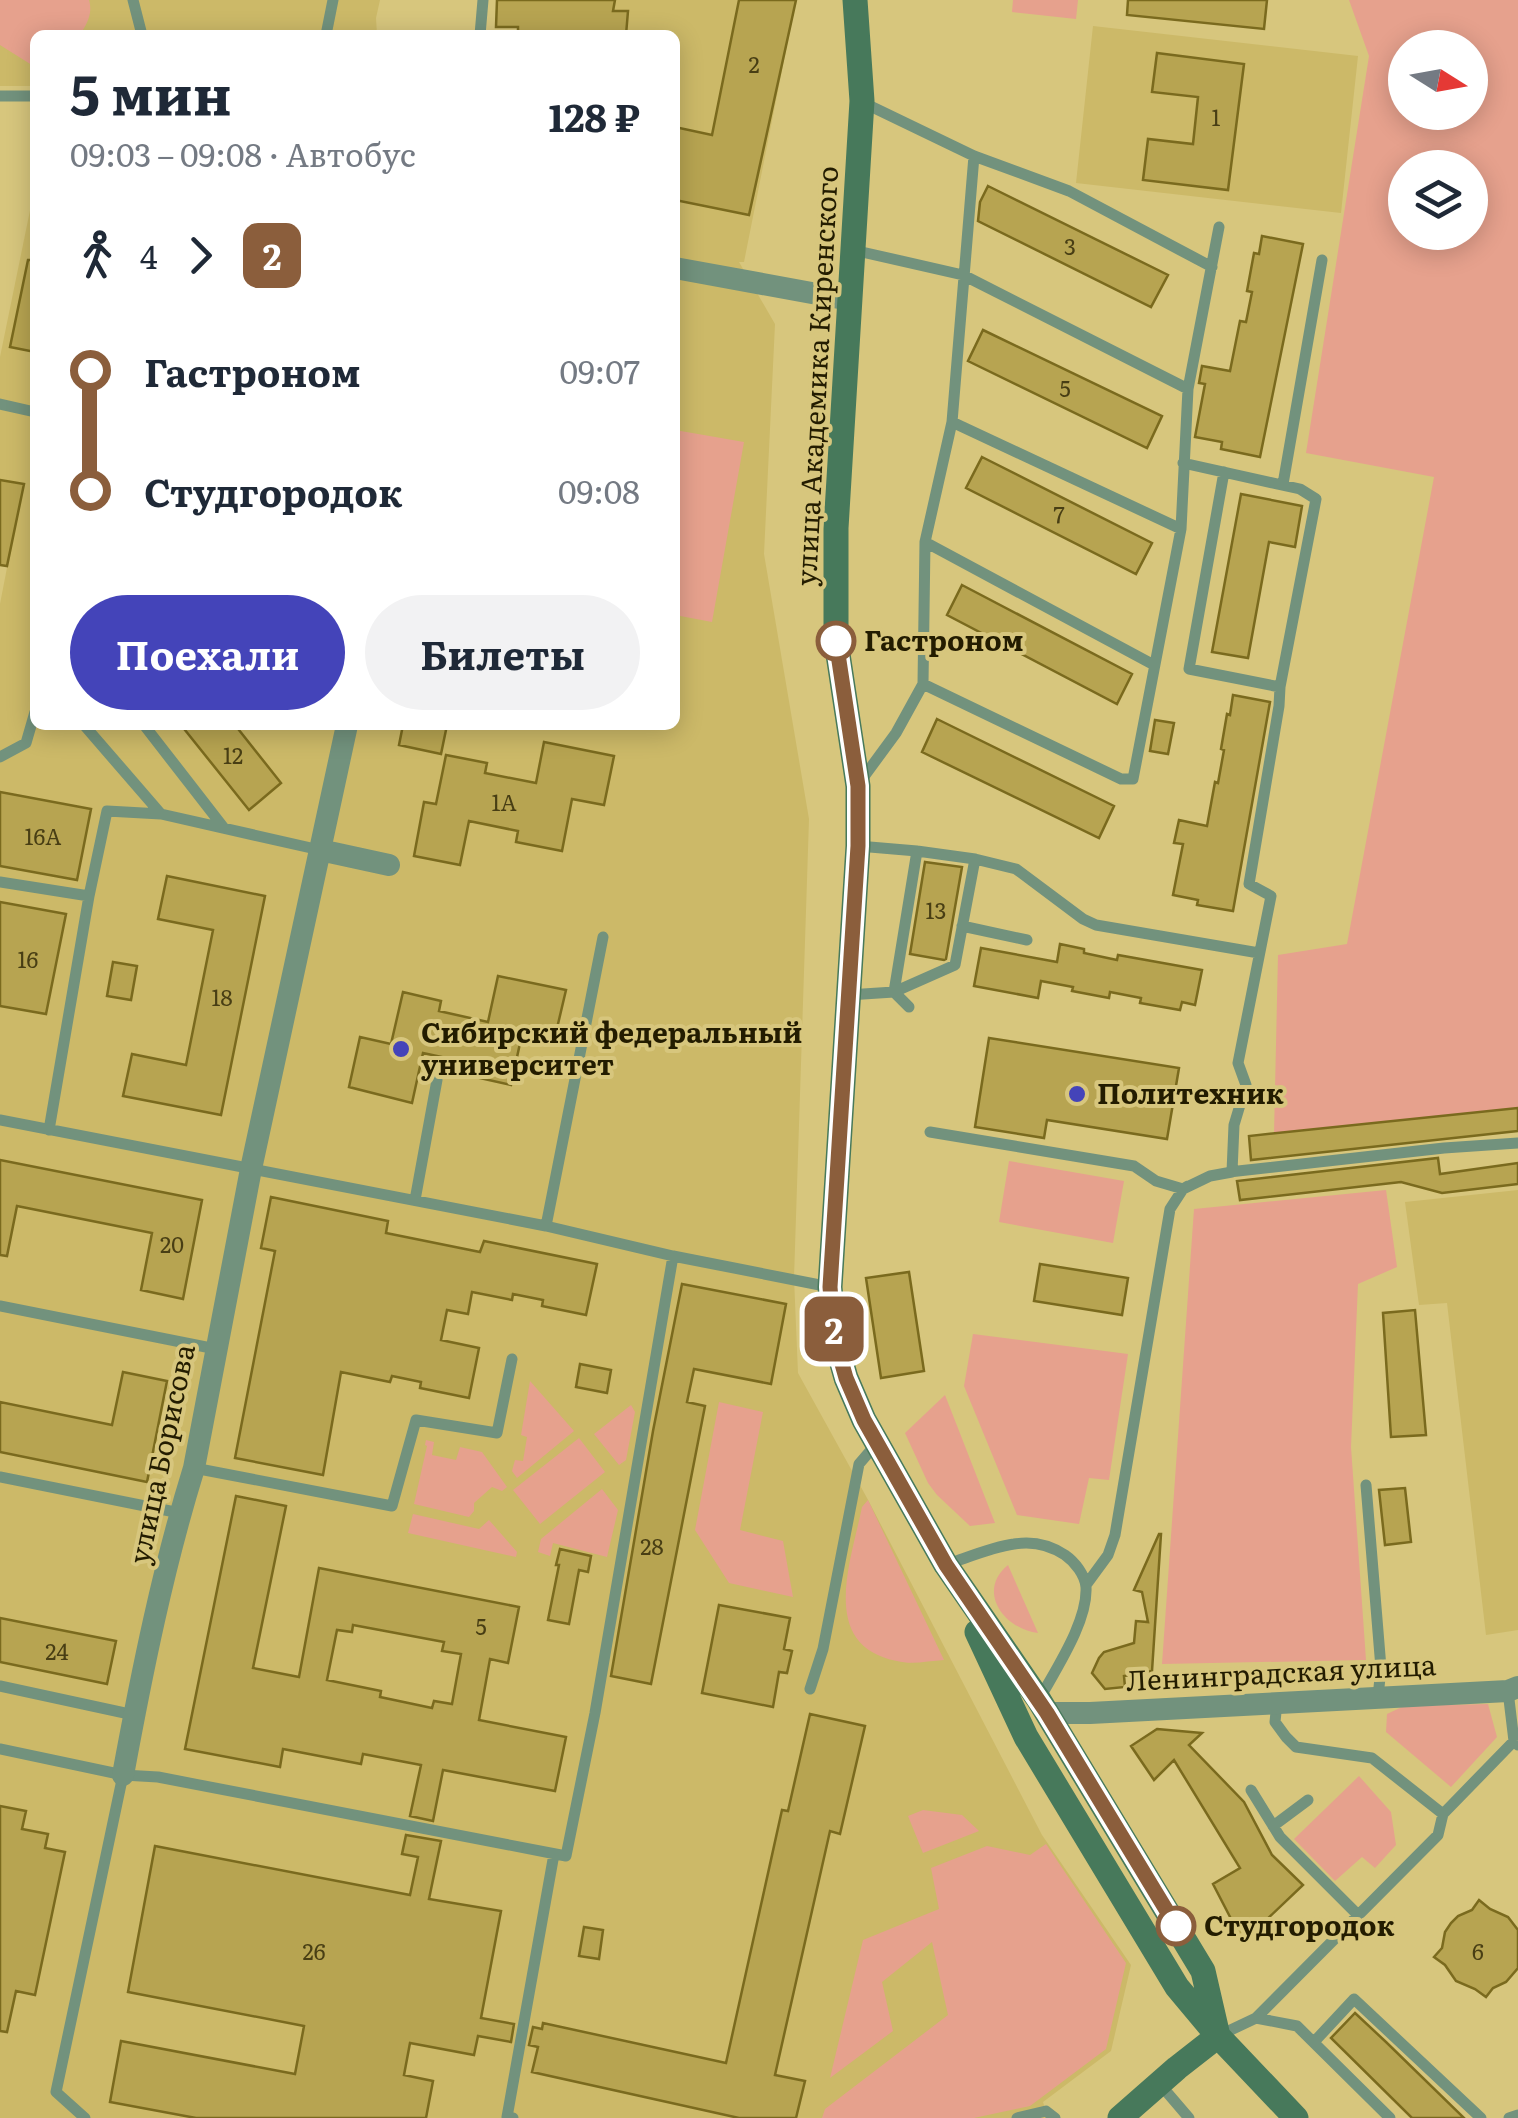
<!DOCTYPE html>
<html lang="ru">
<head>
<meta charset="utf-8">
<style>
	:root { --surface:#fff; --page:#f2f2f3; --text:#1f2937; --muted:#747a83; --accent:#4444b9 }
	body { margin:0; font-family:Literata,serif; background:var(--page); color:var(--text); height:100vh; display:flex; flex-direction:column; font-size:38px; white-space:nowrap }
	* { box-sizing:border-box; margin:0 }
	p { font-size:32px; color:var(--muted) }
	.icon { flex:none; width:55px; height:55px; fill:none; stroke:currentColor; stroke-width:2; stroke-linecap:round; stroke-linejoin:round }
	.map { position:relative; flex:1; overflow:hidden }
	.details { position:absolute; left:30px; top:30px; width:650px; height:700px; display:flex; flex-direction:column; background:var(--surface); border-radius:15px; box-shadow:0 5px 25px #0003 }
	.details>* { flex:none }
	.badge { padding:0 20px; border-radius:15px; font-size:35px; line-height:65px }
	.needle { width:65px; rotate:101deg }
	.buttons { position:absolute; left:1388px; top:30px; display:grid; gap:20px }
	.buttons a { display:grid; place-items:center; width:100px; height:100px; border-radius:50%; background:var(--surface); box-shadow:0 5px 25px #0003; font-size:50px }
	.map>.badge { position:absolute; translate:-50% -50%; box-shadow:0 0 0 5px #fff }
	.legs { display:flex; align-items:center; gap:15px; height:110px; padding:0 40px; font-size:32px }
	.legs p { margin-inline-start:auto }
	.overview { display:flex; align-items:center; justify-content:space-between; height:170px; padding:0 40px }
	h1 { font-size:55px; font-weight:700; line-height:75px }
	.button { display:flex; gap:20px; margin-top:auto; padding:20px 40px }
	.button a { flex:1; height:115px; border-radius:60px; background:var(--accent); color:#fff; font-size:40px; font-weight:700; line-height:115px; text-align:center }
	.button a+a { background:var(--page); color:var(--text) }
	ul { padding:0 40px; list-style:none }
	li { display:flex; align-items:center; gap:35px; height:120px; font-size:38px }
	li i { display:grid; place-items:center; width:15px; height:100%; margin:0 12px; background:currentColor }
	li i::after { content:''; width:25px; height:25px; margin:-12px; border:8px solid; border-radius:50%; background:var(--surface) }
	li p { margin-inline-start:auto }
	li:first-child i { background:linear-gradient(#0000 50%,currentColor 0) }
	li:last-child i { background:linear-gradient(currentColor 50%,#0000 0) }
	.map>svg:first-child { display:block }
	.built { fill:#ccb968 }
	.green { fill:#e6a18d; fill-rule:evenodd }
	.building { fill:#b7a451; stroke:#7a6a1e; stroke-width:2.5; fill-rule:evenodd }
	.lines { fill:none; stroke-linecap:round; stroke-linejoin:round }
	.lane { stroke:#72927d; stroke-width:11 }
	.street { stroke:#72927d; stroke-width:22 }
	.secondary { stroke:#47795b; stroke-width:25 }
	.line-1-casing { stroke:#fff; stroke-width:22 }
	.line-1 { stroke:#8b5e3c; stroke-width:15 }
	.stop-1-dot { fill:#fff; stroke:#8b5e3c; stroke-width:5 }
	.poi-dot { fill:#4444b9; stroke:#d7c67d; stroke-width:4 }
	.labels { text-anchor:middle; stroke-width:8; stroke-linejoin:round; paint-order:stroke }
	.number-label { font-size:22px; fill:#483e14 }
	.street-label { font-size:28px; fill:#231c00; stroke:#d7c67d }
	.stop-label { font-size:28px; font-weight:bold; fill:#231c00; stroke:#d7c67d; text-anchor:start }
	.poi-label { font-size:28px; font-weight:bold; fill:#231c00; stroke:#d7c67d; text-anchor:start }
</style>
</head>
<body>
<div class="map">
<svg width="1518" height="2118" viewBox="0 0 1518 2118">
	<rect width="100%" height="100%" fill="#d7c67d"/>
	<path class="built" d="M0,0H380L376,18L377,35H35V86H0Z
		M564,0H796L744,262H739L775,324L764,554L809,819L794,1278L798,1373L867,1498L1042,1835L1131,1965L1111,2051L1043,2102L1048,2118H0V604L23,485L0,480V357L35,186V725H675V35H569Z
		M1093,26L1358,56L1341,213L1076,183Z
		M1518,1190V1630L1486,1635L1447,1303L1419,1305L1405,1202Z"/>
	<path class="green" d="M0,0H89C93,14 87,23 80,35H35V67L0,45Z
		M1013,0H1078L1076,19L1012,12Z
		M1349,0H1518V1108L1274,1134L1278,955L1347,944L1434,477L1306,453L1369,56ZM1405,48H1470V112H1405ZM1405,168H1470V232H1405Z
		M675,430L744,442L712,622L675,615Z
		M1009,1161L1124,1181L1113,1243L999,1222Z
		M1386,1190L1397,1267L1358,1284L1351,1447L1366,1660L1162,1664L1194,1209Z
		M973,1334L1128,1354L1109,1480L1089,1478L1079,1524L1017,1515L964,1386Z
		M530,1381L574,1431L517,1478L512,1471L515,1460L523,1461L527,1437L521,1435Z
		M945,1395L995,1523L970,1526L937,1495L928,1483L905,1433Z
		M719,1402L763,1412L740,1530L783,1541L793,1597L729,1583L695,1530Z
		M631,1405L635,1412L626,1460L619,1465L594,1434Z
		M579,1438L605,1472L540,1524L513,1490Z
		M426,1440L434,1442L432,1455L456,1460L460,1447L482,1452L507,1487L502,1491L492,1487L474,1503V1511L469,1517L414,1504L427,1446L425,1445Z
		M602,1489L618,1510L607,1557L553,1543L550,1556L538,1552L541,1539Z
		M868,1500L944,1660C929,1661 911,1665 897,1661C818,1645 851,1562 862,1507Z
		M413,1514L479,1529L489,1520L517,1552L516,1557L408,1533Z
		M1008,1565L1038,1633C1004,1629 976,1591 1008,1565Z
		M1488,1704L1497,1737L1451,1787L1386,1732L1387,1714L1404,1706Z
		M1359,1776L1391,1812L1396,1845L1375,1868L1362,1857L1335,1881L1294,1839Z
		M923,1810L962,1815L979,1831L923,1853L908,1816Z
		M1046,1844L1126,1963L1106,2049L1030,2106L974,2118H822L825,2109L948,2015L932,1942L882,1982L893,2031L830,2078L863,1940L939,1909L931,1868L987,1846L1030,1855Z"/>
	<path class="building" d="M497,0H615L613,11H628L626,35H518V27H496Z
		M739,0H796L749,215L675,200V127L712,135Z
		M1128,0H1267L1264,29L1127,15Z
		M1157,53L1244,64L1228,190L1143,180L1148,139L1193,144L1198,97L1152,92Z
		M988,186L1168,275L1151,307L978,221L980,202Z
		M1262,236L1303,244L1260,457L1221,449L1222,442L1195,437L1205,384L1199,383L1202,366L1230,371L1240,321L1246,322L1252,292L1247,291L1254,253L1259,254Z
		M28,260H35V352L10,347Z
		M983,330L1162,416L1147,448L968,361Z
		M982,457L1152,543L1136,574L966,488Z
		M0,480L24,484L7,566L0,565Z
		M1241,494L1302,506L1295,547L1269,542L1248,658L1212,652Z
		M962,585L1132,674L1117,704L947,615Z
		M1233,695L1270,702L1233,911L1197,905L1198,900L1173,895L1183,844L1174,843L1179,820L1207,826L1215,782L1218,783L1224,750L1221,749L1227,714L1230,715Z
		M937,719L1114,806L1099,838L922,752Z
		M1155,720L1174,723L1168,754L1150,751Z
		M181,725H235L281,783L249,810Z
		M403,725H447L441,754L399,745Z
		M544,742L614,756L604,805L572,799L562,851L516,842L518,831L469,821L460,865L414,856L424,802L436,804L446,755L487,763L485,773L536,783Z
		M0,792L91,809L77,880L0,866Z
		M925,862L962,867L946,959L944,960L910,954Z
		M167,876L265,896L221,1115L123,1096L132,1054L186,1065L213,930L158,919Z
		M0,902L66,914L46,1014L0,1006Z
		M1060,944L1084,949V953L1117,960L1118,955L1202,970L1195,1005L1182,1002L1180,1010L1140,1003L1141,998L1110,992L1109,998L1072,991L1073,987L1041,981L1038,998L974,986L981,948L1057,962Z
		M113,962L137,966L131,1000L107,996Z
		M498,976L566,990L554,1041L522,1034L511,1085L471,1076L474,1064L423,1053L412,1103L349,1087L360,1037L391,1044L403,992L441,1001L439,1011L488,1022Z
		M989,1038L1179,1068L1167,1139L1047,1120L1044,1138L975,1127Z
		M1518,1108V1131L1251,1160L1249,1136Z
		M1438,1158L1440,1174L1518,1163V1184L1442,1193L1401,1182L1240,1200L1237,1181Z
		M0,1160L202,1200L183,1299L141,1290L152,1233L17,1206L7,1256L0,1255Z
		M271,1197L388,1221L386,1233L480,1252L484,1241L597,1264L586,1315L542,1306L543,1300L513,1294L512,1300L472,1292L468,1314L447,1310L441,1340L479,1348L469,1398L420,1388L421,1382L392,1376L390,1382L341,1372L323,1475L235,1458L275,1251L261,1248Z
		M1040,1264L1128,1278L1122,1315L1034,1301Z
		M909,1272L924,1371L881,1378L866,1278Z
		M682,1284L786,1304L771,1384L694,1369L687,1402L705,1406L651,1684L611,1676L653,1431Z
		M1415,1310L1426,1435L1391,1437L1383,1313Z
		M580,1364L611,1370L607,1393L576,1387Z
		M123,1372L167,1381L147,1482L0,1452V1402L112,1425Z
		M1405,1488L1411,1542L1385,1545L1379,1490Z
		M236,1496L286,1506L253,1668L299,1677L319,1568L519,1607L508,1663L490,1659L479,1720L566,1737L555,1791L443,1770L433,1821L410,1816L421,1765L363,1754L361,1764L283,1749L280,1767L185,1749ZM353,1625L444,1642L442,1651L461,1654L452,1704L434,1701L432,1708L380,1697L381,1691L327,1680L337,1630L352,1632Z
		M1159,1534H1161L1152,1671L1124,1676L1125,1687L1105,1689L1092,1673L1099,1658L1104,1652L1134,1643L1136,1621L1148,1622L1142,1592L1134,1590Z
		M560,1549L591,1556L588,1572L579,1570L569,1624L548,1620L559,1565H556Z
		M719,1605L790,1618L784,1649L792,1651L787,1673L779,1672L773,1707L702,1693Z
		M0,1618L116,1641L107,1684L0,1662Z
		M810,1714L865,1726L840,1834L830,1831L775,2075L805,2081L796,2118H739L532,2072L538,2047L529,2045L533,2027L542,2029L543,2023L726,2063L782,1810L788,1811Z
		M1157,1729L1202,1733L1189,1745L1244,1802L1272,1855L1303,1885L1243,1942L1213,1884L1240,1868L1174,1760L1154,1780L1131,1746Z
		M0,1806L26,1811L22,1829L48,1834L45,1848L65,1852L35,1995L16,1991L7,2032L0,2031Z
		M406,1835L441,1841L429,1899L501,1911L481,2018L514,2024L511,2042L478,2036L474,2055L410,2043L404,2075L433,2081L426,2118H196L110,2102L121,2041L295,2074L304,2026L128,1992L155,1846L410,1895L418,1857L402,1854Z
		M1479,1900L1490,1909L1508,1917L1518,1930V1968L1506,1982L1493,1988L1486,1997L1475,1989L1456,1981L1445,1965L1434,1957L1442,1948L1445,1932L1451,1923L1458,1916L1472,1910Z
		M584,1927L603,1930L599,1959L579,1956Z
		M1355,2013L1386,2042L1464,2118H1412L1331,2038Z"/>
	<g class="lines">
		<path class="lane" d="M133,0L142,35
			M326,35L333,0
			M480,35L483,0
			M0,96H35
			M864,103L974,156L1069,191L1212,267
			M853,250L963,275L1188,389
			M0,404L35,412
			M952,422L1181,529
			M1224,472L1189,669L1280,687
			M1283,484L1322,260
			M925,542L1154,665
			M923,684L1121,779H1133L1181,529L1188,389L1219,227
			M84,725L161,814L320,850
			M144,725L224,828
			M0,757L26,743L35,712
			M860,782L896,733L923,684L925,542L952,422L974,156
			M858,846L917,851L975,859L1016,869L1083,919L1096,925L1259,953
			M0,882L89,896
			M962,926L1027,940
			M894,992L917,851
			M894,992L909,1007
			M848,995L894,992L955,965L975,859
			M0,1120L546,1226L673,1256L830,1287
			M49,1130L89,896L107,811L161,814
			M930,1132L1134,1166L1156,1181L1183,1189L1188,1186
			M1229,1172L1444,1148L1518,1143
			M415,1200L437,1080
			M546,1226L603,937
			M0,1306L216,1349
			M194,1468L392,1506L416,1420L497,1433L512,1359
			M0,1477L180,1513
			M1366,1485L1381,1668L1378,1697
			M948,1564C969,1557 992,1547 1014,1544C1032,1541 1050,1545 1065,1555C1075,1562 1085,1575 1086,1587C1088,1622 1055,1670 1039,1700
			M1086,1585L1108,1555L1115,1535L1170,1209L1183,1189L1210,1176L1232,1172L1234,1125L1246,1085L1238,1063L1271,896L1249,884L1279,706L1280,687L1316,499L1300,489L1183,463
			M0,1686L134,1715
			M810,1689L823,1649L859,1464L877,1443
			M1508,1691L1514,1741L1518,1745
			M1277,1702L1275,1722L1286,1737L1296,1747L1372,1758L1443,1814
			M0,1749L123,1775L158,1777L566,1856L595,1713L673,1256
			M1251,1790L1280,1837L1357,1914
			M1273,1826L1308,1800
			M1256,2018L1297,2026L1390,2118
			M1218,2036L1256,2018L1438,1835L1443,1814L1514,1741
			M1314,2042L1354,1999L1481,2118
			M1159,2083L1189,2118
			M85,2118L56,2092L123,1775
			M513,2118L507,2117L554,1854
			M1017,2118L1046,2111L1055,2118
			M1509,2118L1518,2115"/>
		<path class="street" d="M675,268L850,300
			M320,850L389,865
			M1047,1713H1090L1508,1691L1518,1687
			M123,1775C142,1672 163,1568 194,1468L251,1169L347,725"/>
		<path class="secondary" d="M855,0L862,101L836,528V641L858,786V846L830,1287L834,1335L846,1378L864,1420L946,1565L1039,1700L1203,1971L1218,2036
			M977,1632L1026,1737L1177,1987L1218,2036L1296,2118
			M1120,2118L1177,2068L1218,2036"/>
	</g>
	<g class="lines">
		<g class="line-1-casing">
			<path id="line-1" d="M836,641L858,786V846L830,1287L834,1336L846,1378L864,1420L946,1565L1047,1713L1176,1926"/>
		</g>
		<use href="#line-1" class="line-1"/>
	</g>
	<g class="stop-1-dot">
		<circle cx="836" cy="641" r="18"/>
		<circle cx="1176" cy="1926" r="18"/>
	</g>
	<g class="poi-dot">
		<circle cx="401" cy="1049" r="10"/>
		<circle cx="1077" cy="1094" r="10"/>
	</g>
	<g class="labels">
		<g class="number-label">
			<text x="754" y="73">2</text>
			<text x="1216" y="126">1</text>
			<text x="1070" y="255">3</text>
			<text x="1065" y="397">5</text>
			<text x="1059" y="523">7</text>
			<text x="233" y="764">12</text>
			<text x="504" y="811">1А</text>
			<text x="43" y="845">16А</text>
			<text x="936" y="919">13</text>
			<text x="28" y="968">16</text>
			<text x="222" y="1006">18</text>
			<text x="172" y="1253">20</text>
			<text x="652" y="1555">28</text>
			<text x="481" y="1635">5</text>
			<text x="57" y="1660">24</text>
			<text x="314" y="1960">26</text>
			<text x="1478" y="1960">6</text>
		</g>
		<g class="street-label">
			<text transform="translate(817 376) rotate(-87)" y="10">улица Академика Киренского</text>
			<text transform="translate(162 1454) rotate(-78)" y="10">улица Борисова</text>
			<text transform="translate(1281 1673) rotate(-3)" y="10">Ленинградская улица</text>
		</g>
		<g class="stop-label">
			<text x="864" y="651">Гастроном</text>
			<text x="1204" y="1936">Студгородок</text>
		</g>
		<g class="poi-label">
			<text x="421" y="1043">Сибирский федеральный<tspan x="421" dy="32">университет</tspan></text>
			<text x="1097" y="1104">Политехник</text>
		</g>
	</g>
</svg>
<div class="buttons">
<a><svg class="needle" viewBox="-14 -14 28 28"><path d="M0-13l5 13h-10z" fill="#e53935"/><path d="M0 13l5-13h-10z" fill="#747a83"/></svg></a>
<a><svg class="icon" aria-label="layers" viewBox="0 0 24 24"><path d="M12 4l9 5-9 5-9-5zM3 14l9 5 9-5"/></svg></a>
</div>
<b class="badge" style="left:834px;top:1329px;background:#8b5e3c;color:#fff">2</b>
<section class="details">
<div class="overview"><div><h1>5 мин</h1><p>09:03 – 09:08 · Автобус</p></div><b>128 ₽</b></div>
<div class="legs"><svg class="icon" aria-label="walk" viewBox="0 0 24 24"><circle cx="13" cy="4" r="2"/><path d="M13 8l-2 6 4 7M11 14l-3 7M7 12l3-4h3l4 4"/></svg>4<svg class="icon" aria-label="forward" viewBox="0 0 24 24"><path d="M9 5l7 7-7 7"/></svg><b class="badge" style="background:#8b5e3c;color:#fff">2</b></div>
<ul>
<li><i style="color:#8b5e3c"></i><b>Гастроном</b><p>09:07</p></li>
<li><i style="color:#8b5e3c"></i><b>Студгородок</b><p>09:08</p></li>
</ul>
<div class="button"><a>Поехали</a><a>Билеты</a></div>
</section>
</div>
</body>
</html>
